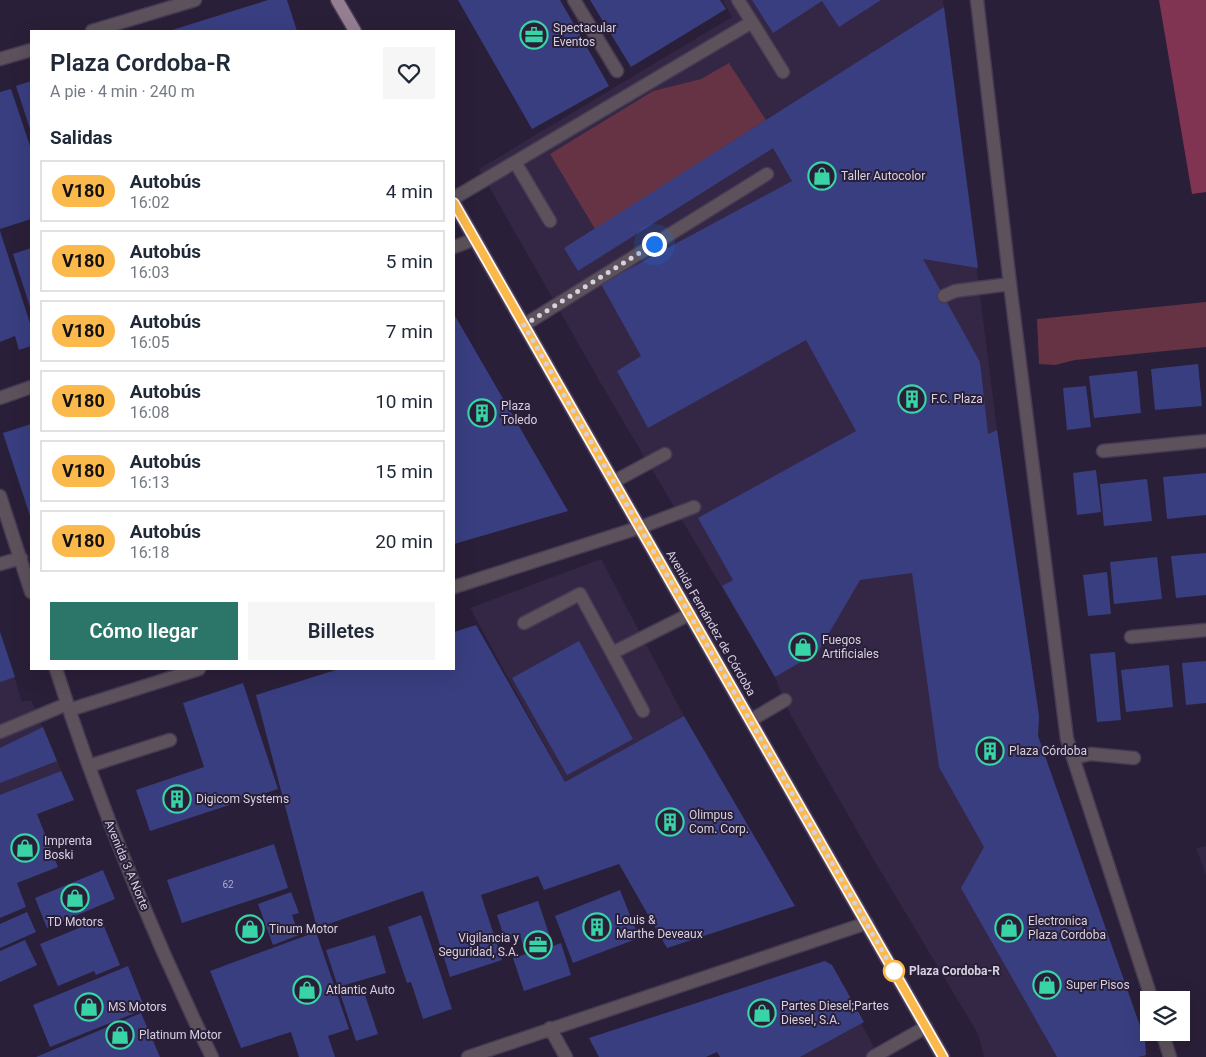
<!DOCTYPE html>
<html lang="es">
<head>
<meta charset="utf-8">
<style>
	:root { --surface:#fff; --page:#f6f6f7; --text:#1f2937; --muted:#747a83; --line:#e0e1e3; --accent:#2b7668 }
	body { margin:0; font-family:Roboto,sans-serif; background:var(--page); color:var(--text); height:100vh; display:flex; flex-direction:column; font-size:19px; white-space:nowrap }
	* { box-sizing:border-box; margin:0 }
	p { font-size:16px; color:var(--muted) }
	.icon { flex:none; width:28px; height:28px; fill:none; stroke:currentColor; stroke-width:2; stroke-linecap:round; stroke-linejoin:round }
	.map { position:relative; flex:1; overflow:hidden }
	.drawer { position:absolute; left:30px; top:30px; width:425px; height:640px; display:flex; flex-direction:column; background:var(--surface); border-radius:0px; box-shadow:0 5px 20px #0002 }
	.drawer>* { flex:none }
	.badge { padding:0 10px; border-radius:16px; font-size:18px; line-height:32px }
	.controls { position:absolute; left:1140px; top:991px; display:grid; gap:10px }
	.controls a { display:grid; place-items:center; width:50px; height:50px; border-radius:0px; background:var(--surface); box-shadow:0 5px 20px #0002; font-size:25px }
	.you { position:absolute; width:25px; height:25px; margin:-12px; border:4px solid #fff; border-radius:50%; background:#1a73e8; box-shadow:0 0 0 8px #1a73e833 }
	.map>.badge { position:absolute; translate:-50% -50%; box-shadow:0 0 0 2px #fff }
	h2 { padding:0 20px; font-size:19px; line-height:45px }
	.round { display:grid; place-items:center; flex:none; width:52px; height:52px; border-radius:0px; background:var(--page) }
	.summary { display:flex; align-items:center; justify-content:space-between; height:85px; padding:0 20px }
	h1 { font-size:24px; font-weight:600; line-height:38px }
	.cta { display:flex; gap:10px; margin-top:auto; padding:10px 20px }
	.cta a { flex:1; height:58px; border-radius:0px; background:var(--accent); color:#fff; font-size:20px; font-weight:600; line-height:58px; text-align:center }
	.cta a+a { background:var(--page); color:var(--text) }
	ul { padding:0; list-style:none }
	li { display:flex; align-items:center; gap:15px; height:62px; margin:0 10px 8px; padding:0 10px; border:2px solid var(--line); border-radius:0px }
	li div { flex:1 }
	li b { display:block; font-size:19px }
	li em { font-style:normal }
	li .badge { min-width:55px; font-weight:700; text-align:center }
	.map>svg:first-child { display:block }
	.built { fill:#342645 }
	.green { fill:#663345 }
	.forest { fill:#813452 }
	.building { fill:#393e81 }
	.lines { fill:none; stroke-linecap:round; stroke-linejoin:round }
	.minor-casing { stroke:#463b53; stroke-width:15 }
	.major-casing { stroke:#463b53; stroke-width:15 }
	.minor { stroke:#5d525c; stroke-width:12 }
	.major { stroke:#957e92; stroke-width:12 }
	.line-casing { stroke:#fff; stroke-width:11 }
	.line { stroke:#fcb94b; stroke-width:8 }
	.walk { stroke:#d6d0e0; stroke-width:5; stroke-dasharray:0 9 }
	.stop-dot { fill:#fff; stroke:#fcb94b; stroke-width:2.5 }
	.labels { text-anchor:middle; stroke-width:4; stroke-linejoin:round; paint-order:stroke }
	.number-label { font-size:10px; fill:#afacc8 }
	.poi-label { font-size:12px; fill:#d6d0e0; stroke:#2a1f38; text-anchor:start }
	.street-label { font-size:12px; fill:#d6d0e0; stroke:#2a1f38 }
	.stop-label { font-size:12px; font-weight:bold; fill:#d6d0e0; stroke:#2a1f38; text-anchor:start }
</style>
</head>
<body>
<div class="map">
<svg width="1206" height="1057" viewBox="0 0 1206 1057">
	<rect width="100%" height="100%" fill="#2a1f38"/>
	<path class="built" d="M722,0H943L997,430L1039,716L1038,736L1145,1040L1146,1057H984L978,1034L874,860L790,714L775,677L600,382L479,169L732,17Z
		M601,559L684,716L565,782L470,608Z
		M0,631L22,702L31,700L74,800L0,829Z
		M1206,846V875L1196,848Z
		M861,1023L879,1057H800Z"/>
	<path class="green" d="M729,63L766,120L595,229L550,154L653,91L701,79Z
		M1206,302V347L1075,360L1055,365L1039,364L1037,319Z"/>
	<path class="forest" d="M1159,0H1206V192L1192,194Z"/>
	<path class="building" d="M268,0H287L297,31H169Z
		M458,0H560L609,86L532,129Z
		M590,0H720L726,9L631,67Z
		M752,0H881L839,27L822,1L773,33Z
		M944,7L978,268L923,259L980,362L988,434L997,430L1039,716L1038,736L1145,1040L1146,1055L1138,1057H1057L961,888L984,847L939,767L912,573L860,580L818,652L775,677L722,586L733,580L698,518L856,431L806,340L648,428L617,371L641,356L601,284L792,181L773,148L578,271L564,248Z
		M31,81V132L16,86Z
		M11,89L31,149V219L0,229V92Z
		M0,231L31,326V346L19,350L15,336L0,342Z
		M31,248V310L13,254Z
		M454,314L568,511L454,544Z
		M1198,364L1202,406L1155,410L1151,369Z
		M1137,371L1141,413L1094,418L1089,376Z
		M1086,386L1091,427L1067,430L1063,388Z
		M31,424V519L3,433Z
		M1096,470L1101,512L1077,515L1073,473Z
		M1206,473V515L1167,519L1163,477Z
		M1147,479L1152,521L1104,526L1100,484Z
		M1206,553V595L1176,598L1171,556Z
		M1157,557L1162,599L1114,604L1110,562Z
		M1107,572L1111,614L1088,616L1083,575Z
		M476,625L565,782L684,716L795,906L667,948L619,864L544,890L538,876L481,895L502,960L450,977L423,891L317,928L256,695L339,669H454V632Z
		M0,632L15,677L0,682Z
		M579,641L633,739L567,775L512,678Z
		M1115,652L1121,720L1097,722L1090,654Z
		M1206,661V703L1186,705L1182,663Z
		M1169,665L1173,707L1126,712L1121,670Z
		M243,683L278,789L150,831L136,790L204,767L183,703Z
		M43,727L57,761L0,783V748Z
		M61,771L74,800L37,814L58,867L17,883L26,907L0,918V795Z
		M274,844L288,888L182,923L167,880Z
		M103,870L115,899L47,928L35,898Z
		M620,890L639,938L573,963L555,916Z
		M291,892L299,913L292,915L299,935L273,945L258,904Z
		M538,901L553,946L561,943L571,975L524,991L513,958L526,954L520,935L505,940L497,915Z
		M27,912L36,932L0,948V924Z
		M421,915L452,1009L423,1019L411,982L407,983L388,927Z
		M101,919L120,965L96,975L94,971L58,986L40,944Z
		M316,932L349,1029L328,1036L335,1057H299L291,1032L241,1048L210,971Z
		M375,935L386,973L338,987L326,950Z
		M25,940L37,965L0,982V951Z
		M825,961L832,965L864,1022L800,1057H720L717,1052L706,1057H599L589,1038Z
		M128,966L145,1009L50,1047L33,1005Z
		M362,986L378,1034L356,1041L340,993Z
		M141,1013L160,1057H36Z"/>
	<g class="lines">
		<g class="minor-casing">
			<path id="minor" d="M574,0L617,71
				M977,0L1010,284L1067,739L1152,1000
				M752,22L783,72
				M92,31L195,0
				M0,59L31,50
				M515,162L550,221
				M454,198L752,22L738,0
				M454,247L475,239
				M944,296L955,291L1010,284
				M524,325L767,174
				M0,398L31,387
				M1103,451L1206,441
				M615,481L665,454
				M0,496L31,592
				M0,564L21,558
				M454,587L641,527L694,507
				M524,623L580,594L612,653L690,614
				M1131,637L1206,630
				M612,653L643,711
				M56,669C98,802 151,932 212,1057
				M69,710L199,669
				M751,720L785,700
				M0,732L67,704
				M1073,758L1091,754L1134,758
				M89,766L170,740
				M550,1028L566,1057
				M1162,1032L1170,1057
				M468,1057L867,923
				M873,1057L926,1027"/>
		</g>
		<g class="major-casing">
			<path id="major" d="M337,0L355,31
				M454,203L943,1057"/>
		</g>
		<use href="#minor" class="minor"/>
		<use href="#major" class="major"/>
	</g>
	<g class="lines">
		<g class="line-casing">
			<path id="line" d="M454,203L943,1057"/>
		</g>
		<use href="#line" class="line"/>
		<path class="walk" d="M654,244L524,325L896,975L894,971"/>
	</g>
	<defs>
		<g id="office-ring" transform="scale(1.4375)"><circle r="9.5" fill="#2a1f38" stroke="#39d4a5" stroke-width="1.5"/><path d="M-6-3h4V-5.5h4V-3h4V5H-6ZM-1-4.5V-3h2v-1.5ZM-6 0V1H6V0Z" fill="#39d4a5"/></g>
		<g id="shop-ring" transform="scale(1.4375)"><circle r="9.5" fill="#2a1f38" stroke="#39d4a5" stroke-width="1.5"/><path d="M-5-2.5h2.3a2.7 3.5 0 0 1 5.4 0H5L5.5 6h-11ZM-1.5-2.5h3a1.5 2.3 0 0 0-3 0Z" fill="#39d4a5"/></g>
		<g id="building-ring" transform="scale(1.4375)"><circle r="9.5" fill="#2a1f38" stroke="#39d4a5" stroke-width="1.5"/><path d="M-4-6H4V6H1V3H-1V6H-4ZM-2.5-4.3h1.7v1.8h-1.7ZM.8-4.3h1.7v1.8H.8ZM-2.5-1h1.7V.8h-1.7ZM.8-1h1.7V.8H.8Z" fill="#39d4a5"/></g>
	</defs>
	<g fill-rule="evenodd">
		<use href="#office-ring" x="534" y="35"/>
		<use href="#shop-ring" x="822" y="176"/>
		<use href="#building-ring" x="912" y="399"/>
		<use href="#building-ring" x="482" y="413"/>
		<use href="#shop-ring" x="803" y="647"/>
		<use href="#building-ring" x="990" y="751"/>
		<use href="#building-ring" x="177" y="799"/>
		<use href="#building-ring" x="670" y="822"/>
		<use href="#shop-ring" x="25" y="848"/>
		<use href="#shop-ring" x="75" y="898"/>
		<use href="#building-ring" x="597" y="927"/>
		<use href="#shop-ring" x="1009" y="928"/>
		<use href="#shop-ring" x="250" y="929"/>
		<use href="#office-ring" x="538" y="945"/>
		<use href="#shop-ring" x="1047" y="985"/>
		<use href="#shop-ring" x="307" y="990"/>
		<use href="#shop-ring" x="89" y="1007"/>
		<use href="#shop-ring" x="762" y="1013"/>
		<use href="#shop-ring" x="120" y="1035"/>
	</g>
	<circle class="stop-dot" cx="894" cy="971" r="10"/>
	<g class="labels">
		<g class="number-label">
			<text x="228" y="888">62</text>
		</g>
		<g class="poi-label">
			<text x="553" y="32">Spectacular<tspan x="553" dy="14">Eventos</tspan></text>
			<text x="841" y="180">Taller Autocolor</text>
			<text x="931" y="403">F.C. Plaza</text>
			<text x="501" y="410">Plaza<tspan x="501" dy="14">Toledo</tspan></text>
			<text x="822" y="644">Fuegos<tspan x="822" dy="14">Artificiales</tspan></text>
			<text x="1009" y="755">Plaza Córdoba</text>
			<text x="196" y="803">Digicom Systems</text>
			<text x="689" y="819">Olimpus<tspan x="689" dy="14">Com. Corp.</tspan></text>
			<text x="44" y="845">Imprenta<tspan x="44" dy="14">Boski</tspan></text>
			<text x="616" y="924">Louis &amp;<tspan x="616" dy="14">Marthe Deveaux</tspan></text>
			<text x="1028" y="925">Electronica<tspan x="1028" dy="14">Plaza Cordoba</tspan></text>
			<text x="75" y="926" text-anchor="middle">TD Motors</text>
			<text x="269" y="933">Tinum Motor</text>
			<text x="519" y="942" text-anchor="end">Vigilancia y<tspan x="519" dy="14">Seguridad, S.A.</tspan></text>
			<text x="1066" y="989">Super Pisos</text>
			<text x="326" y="994">Atlantic Auto</text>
			<text x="781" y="1010">Partes Diesel;Partes<tspan x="781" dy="14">Diesel, S.A.</tspan></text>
			<text x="108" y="1011">MS Motors</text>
			<text x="139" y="1039">Platinum Motor</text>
		</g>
		<g class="street-label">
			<text transform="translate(711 623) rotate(60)" y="4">Avenida Fernández de Córdoba</text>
			<text transform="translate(127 865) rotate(67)" y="4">Avenida 3 A Norte</text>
		</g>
		<g class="stop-label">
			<text x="909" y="975">Plaza Cordoba-R</text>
		</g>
	</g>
</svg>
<div class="controls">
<a><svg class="icon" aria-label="layers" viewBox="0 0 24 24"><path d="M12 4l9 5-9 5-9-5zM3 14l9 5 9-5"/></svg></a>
</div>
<div class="you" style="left:654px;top:244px"></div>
<section class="drawer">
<div class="summary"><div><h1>Plaza Cordoba-R</h1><p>A pie · 4 min · 240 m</p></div><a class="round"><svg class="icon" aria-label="heart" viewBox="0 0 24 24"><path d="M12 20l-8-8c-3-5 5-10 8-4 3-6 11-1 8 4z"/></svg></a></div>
<h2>Salidas</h2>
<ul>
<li><span class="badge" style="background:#fcb94b;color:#111">V180</span><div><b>Autobús</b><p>16:02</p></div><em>4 min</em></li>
<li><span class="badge" style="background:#fcb94b;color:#111">V180</span><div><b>Autobús</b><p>16:03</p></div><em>5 min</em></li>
<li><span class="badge" style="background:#fcb94b;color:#111">V180</span><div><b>Autobús</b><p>16:05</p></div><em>7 min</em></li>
<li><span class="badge" style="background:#fcb94b;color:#111">V180</span><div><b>Autobús</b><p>16:08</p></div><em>10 min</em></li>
<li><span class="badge" style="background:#fcb94b;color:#111">V180</span><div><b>Autobús</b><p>16:13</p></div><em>15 min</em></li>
<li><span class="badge" style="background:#fcb94b;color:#111">V180</span><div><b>Autobús</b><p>16:18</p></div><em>20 min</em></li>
</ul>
<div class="cta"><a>Cómo llegar</a><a>Billetes</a></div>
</section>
</div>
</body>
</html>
